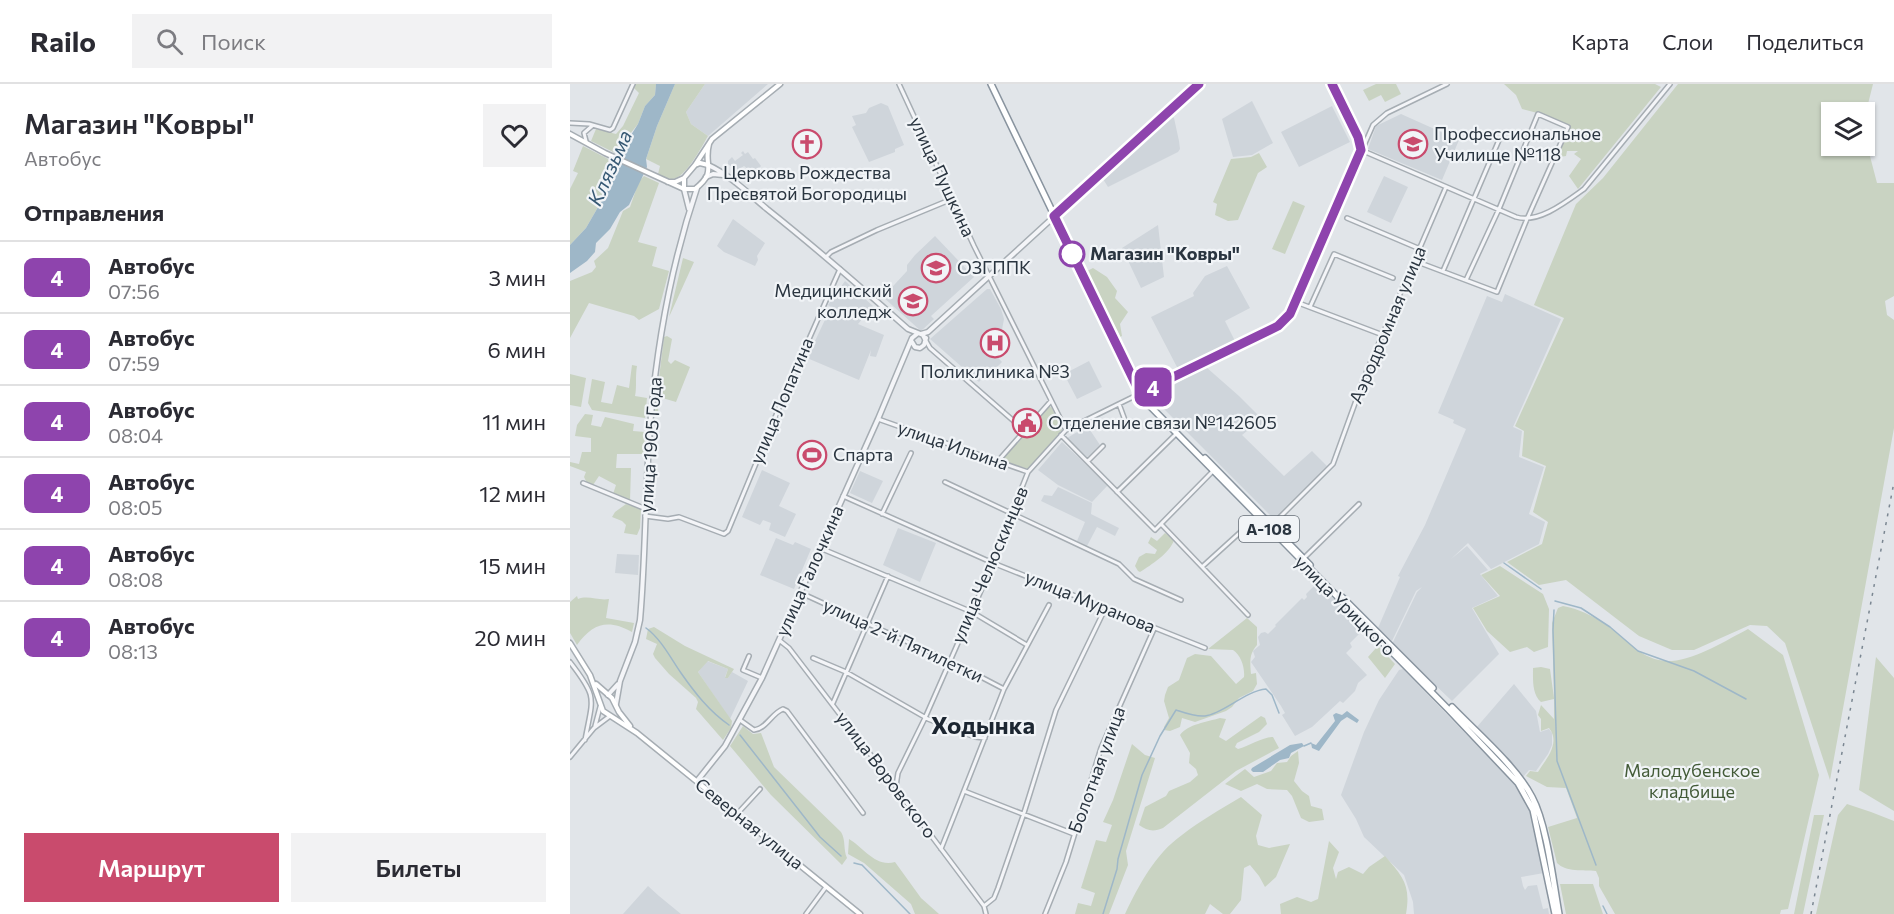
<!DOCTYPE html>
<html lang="ru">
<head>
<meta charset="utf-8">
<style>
	:root { --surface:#fff; --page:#f2f2f3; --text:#2b2b33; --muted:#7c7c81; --line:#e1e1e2; --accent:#c94b6d }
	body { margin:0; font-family:Commissioner,sans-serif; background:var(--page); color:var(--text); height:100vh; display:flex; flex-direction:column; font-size:22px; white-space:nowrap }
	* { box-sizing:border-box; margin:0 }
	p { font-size:20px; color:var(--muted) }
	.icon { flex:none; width:33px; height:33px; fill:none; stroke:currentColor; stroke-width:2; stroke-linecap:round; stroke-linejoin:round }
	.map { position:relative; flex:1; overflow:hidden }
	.side { display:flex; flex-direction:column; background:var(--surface); width:570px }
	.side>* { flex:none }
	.badge { padding:0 12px; border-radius:9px; font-size:21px; line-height:39px }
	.buttons { position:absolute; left:1251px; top:18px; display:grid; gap:12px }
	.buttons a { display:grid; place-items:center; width:54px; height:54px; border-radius:0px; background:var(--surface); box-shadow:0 2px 4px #0004; font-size:30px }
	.map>.badge { position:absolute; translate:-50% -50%; box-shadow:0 0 0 3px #fff }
	h2 { padding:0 24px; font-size:22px; line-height:54px }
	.round { display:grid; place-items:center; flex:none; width:63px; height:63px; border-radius:0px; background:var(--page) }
	.head { display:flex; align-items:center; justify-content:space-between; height:102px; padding:0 24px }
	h1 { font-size:28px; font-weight:600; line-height:45px }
	.cta { display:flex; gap:12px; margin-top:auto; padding:12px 24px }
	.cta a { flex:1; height:69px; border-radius:0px; background:var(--accent); color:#fff; font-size:24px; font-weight:600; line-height:69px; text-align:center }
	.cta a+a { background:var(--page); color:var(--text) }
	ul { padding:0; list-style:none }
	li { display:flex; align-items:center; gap:18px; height:72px; padding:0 24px; border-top:2px solid var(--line) }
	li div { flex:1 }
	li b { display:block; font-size:22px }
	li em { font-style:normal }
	li .badge { min-width:66px; font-weight:700; text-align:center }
	header { display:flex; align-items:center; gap:36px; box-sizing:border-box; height:84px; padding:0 30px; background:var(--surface); border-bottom:2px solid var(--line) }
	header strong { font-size:28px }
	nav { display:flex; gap:33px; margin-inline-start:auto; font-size:21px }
	.search { width:420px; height:54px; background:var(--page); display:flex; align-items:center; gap:15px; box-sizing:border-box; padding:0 21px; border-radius:0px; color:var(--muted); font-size:22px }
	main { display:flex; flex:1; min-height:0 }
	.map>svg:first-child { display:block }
	.built { fill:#cfd5db }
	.green { fill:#c9d3c2; fill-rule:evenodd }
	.water { fill:#9eb7c8 }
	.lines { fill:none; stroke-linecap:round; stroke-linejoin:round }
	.stream { stroke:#9eb7c8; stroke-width:1.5 }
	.minor-casing { stroke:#a6adb3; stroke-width:6 }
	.tertiary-casing { stroke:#a6adb3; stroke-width:7 }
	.secondary-casing { stroke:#a6adb3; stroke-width:7 }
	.trunk-casing { stroke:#89949f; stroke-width:8 }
	.minor { stroke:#f4f5f8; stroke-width:3 }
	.tertiary { stroke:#f4f5f8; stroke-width:4 }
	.secondary { stroke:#fff; stroke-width:4 }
	.trunk { stroke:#fff; stroke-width:5 }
	.rail { stroke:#7b8792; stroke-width:1.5; stroke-dasharray:3 6; stroke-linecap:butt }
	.line-casing { stroke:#fff; stroke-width:14 }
	.line { stroke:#8e44ad; stroke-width:9 }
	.stop-dot { fill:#fff; stroke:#8e44ad; stroke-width:3 }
	.labels { text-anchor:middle; stroke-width:4.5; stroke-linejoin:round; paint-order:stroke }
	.shield { fill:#f1f4f7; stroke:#666e77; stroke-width:1.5 }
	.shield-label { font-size:16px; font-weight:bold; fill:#2a3540 }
	.poi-label { font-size:18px; fill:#2a3540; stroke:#f1f4f7; text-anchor:start }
	.street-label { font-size:18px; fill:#2a3540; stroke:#f1f4f7 }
	.stop-label { font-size:18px; font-weight:bold; fill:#2a3540; stroke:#f1f4f7; text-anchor:start }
	.park-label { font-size:18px; fill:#435b38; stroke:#f1f4f7 }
	.water-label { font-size:20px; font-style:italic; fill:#365873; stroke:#f1f4f7 }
	.district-label { font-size:24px; font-weight:bold; fill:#1c2631; stroke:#f1f4f7 }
</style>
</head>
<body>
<header>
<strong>Railo</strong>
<div class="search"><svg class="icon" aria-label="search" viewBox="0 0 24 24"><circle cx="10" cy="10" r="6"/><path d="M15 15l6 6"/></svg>Поиск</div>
<nav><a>Карта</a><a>Слои</a><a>Поделиться</a></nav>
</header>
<main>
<section class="side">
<div class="head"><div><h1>Магазин &quot;Ковры&quot;</h1><p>Автобус</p></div><a class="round"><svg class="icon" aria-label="heart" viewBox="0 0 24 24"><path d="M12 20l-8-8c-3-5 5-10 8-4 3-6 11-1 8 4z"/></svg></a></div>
<h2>Отправления</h2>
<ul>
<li><span class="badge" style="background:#8e44ad;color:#fff">4</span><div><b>Автобус</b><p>07:56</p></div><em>3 мин</em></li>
<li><span class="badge" style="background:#8e44ad;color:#fff">4</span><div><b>Автобус</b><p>07:59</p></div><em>6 мин</em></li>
<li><span class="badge" style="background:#8e44ad;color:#fff">4</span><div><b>Автобус</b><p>08:04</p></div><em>11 мин</em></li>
<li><span class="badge" style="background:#8e44ad;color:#fff">4</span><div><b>Автобус</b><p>08:05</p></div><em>12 мин</em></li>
<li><span class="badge" style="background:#8e44ad;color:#fff">4</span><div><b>Автобус</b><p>08:08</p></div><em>15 мин</em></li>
<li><span class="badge" style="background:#8e44ad;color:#fff">4</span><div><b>Автобус</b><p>08:13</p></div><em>20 мин</em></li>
</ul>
<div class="cta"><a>Маршрут</a><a>Билеты</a></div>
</section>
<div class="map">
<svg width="1324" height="830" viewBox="0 0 1324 830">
	<rect width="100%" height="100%" fill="#e1e5e9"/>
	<path class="built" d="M135,0H198L138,52L121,40L116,28Z
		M682,17L703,59L682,71L663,73L652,35Z
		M311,19L318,22L334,61L325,65V68L299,78L282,43L286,41L282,32L296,29L299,24Z
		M762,22L780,58L729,83L711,48Z
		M831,30L889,56L872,96L798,65L806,42Z
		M600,31L604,34L609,57L610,65L608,68L538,103L533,95L557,74L555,70Z
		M173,67L175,70L178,68L183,75L185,74L191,82L184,90L174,82L167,87L158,80V77L162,73L165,77L173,71L171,69Z
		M814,92L838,103L821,139L797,128Z
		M163,135L195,159L187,172L188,176L185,182L154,168L147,162Z
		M588,141L594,193L571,204L552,164Z
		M365,152L404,193L361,232L364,235L351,247L313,213L337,187V181L345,171Z
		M657,182L680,224L655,237L665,257L608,285L581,233L624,212L623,209L635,192Z
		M275,197L303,222L288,240L314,251L306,273L300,272L301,266L289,296L237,274L261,223L258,221Z
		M417,205H420L431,225L434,235L431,251L440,261L432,270L425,265L422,267L432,278L418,292L416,290L409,298L360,255Z
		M935,210L991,235L943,343L952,347L949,373L974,383L959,430L975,438L969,460L921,485L898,459L881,475L897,462L918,486L910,490L928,512L902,524L929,570L882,617L822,560L847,508L852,503L846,507L822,557L808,544L830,493L828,492L855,441L896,345L883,339L884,336L868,329L917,212L932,218Z
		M519,277L532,303L507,315L494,290Z
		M636,283L669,312L695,338L687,345L677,347L672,351L714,392L742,367L757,382L705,436L582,313Z
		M516,343H518L530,361L521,371L517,373L497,354Z
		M492,358L538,401L522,418L488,401L468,386Z
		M192,386L220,399L209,422L226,430L215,453L199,446L201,439L193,436L190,441L172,433Z
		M290,387L313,397L302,419L280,409Z
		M488,403L522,419L521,430L549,444L545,452L527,443L517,462L507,457L515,438L471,417L474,411L482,412Z
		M328,444L366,459L350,498L313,481Z
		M206,454L223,461L225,458L241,465L224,505L190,491Z
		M47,470L69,471L68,491L45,489Z
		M747,499L786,536L793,546L780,559L782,563L776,569L797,591L788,599L785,607L773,619L770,617L742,643L725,652L712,631L715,629L711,622L681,578L685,573L683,567L690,561L688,553L691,549L695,548L698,550L706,542L705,541L732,514L734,516L737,513L736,510Z
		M137,577L158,585L155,593L158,594L162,588L178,597L160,635L128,588Z
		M833,585L949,705L963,734L974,789L951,793L953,802L955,806L958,802L967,801L973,825L978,824L979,830H844L843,818L834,791L794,753L786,735L771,711L794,648L809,616L829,586Z
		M944,600L966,627L970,648L979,645L982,649V661L978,670L966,687L959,686L953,693L906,644Z
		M78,802L89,812L111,830H53Z"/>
	<path class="green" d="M65,0H86L85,11L75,22L68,40L60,50L49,71L21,57L26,45L46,50L53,42L69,9L64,4Z
		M105,0H135L116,28L121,40L138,52C132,62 115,96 101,95C97,95 92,91 88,90L90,82L76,75L87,42Z
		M806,0H826L831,10L815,18L811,11L799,17L793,6Z
		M934,0H1085L1091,3L1008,105L999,92L1011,75L1004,70L1008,67H997L996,72L990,73L984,80L1000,43L975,31L952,25L946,11Z
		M1108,0H1303L1298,20L1296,57L1307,99H1324V212L1315,217L1317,231L1324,236V344L1260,696L1215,559L1197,542L1180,541L1124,566H1102L1069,552L996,496L969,501L937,478L972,460L978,438L963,428L976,382L952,372L954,347L945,342L994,234L964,221L1006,120L1033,94ZM1262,28H1294V62H1262Z
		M13,62L44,78L35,111L16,144L0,161V105L8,89L3,87Z
		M689,69L697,83L688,89L668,136L658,137L645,131L647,120L643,118L661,75L681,73Z
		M74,92L89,99L68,158L87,163L82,182L99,187L89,225L69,236L64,232L19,219L0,254V197L22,188L26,183L24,177L38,164L53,127L60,123L69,97Z
		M723,117L735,122L715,170L702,165Z
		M113,174L124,178L99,233Z
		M523,184L537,193L547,207L545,214L558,228L550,240L552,252L550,253L517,187Z
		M97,252L102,255L98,277L101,280L105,276L120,283L106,318L89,313L88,329L85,327L94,253Z
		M62,281L67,282C65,293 67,302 65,312L77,314L75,334L22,326L18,319L22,295L35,298L31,318L42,320L47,301L59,304Z
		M0,290L16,294L11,323L0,321Z
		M479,322L482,324L492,346L458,385L432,377V374L441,363L448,359Z
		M15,330L23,331L21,341L31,343L35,333L64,340L63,347L75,348L74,370H47L46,384H61L60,417L43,410L46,401L29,392L23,401L17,399L14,393L16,388L0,382V378L9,380L12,368H21V354L5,352L7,341Z
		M56,420L71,425L70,444L67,451L54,449L56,441L52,437L42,433L45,428Z
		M595,449L604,456C600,469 581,481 570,488L568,487L565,482L569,473L576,469L585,470L587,466L578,459L581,453L587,457Z
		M930,482L973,510L979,525L978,563L964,568L957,563L940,568L917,547L903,524L930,512L911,491Z
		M7,512L8,515C18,511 29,517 39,515L36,534L64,539L62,548C38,535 23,539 7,561L0,549V518Z
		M993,522C1009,525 1021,531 1035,540C1057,555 1073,579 1102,577C1126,575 1157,556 1178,545L1213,571L1249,691L1218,825L1211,826L1210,830H1045L1029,802V794L1026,787C1013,786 996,788 987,779L978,743L1007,734L996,704L977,703L956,692L960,687L968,688C976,675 991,659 979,644L971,647V635L968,631L971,621L984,635V615L971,618C962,610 963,596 963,584L971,583L980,585L984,614L982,539L988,524Z
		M677,534L687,543V561C679,570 680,578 681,590L686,589L687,600L683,607L669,614L662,623L656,627L625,638L612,634L610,643L600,647L594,646V643L599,634L594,617L595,611L598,603L609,596L617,574L625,570L641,572L666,600L674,593C675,584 671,571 663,566L638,565Z
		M84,543L115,562L164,585L158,594H155L158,585L138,577L128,588L162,637L161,644L153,656L126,625L128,618L126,614L99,590L85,574L83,570L87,560L76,555L78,545Z
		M807,561L825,580L815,594L798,573L806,564Z
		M1306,573L1324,594V727L1289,706Z
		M691,632L695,634L697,640L689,648L667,659L665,663L668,665C679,662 693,653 703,653L709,664L666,687L593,744C584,748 577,747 569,741L575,723L596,712L599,707L620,698L628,691L626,685L619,679L620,669L610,651C618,640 637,638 650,634L656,635L649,653L656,657Z
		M173,642L183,650L191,649L204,683L271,748C276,756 273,765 277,774L272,781L201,711L160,662Z
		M562,660L575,671L585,674L556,767L558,781L539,830H505L508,819L521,822L525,809L511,804L526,756L536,758L542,741L533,738L543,716Z
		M728,667L729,679L724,697L732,707L739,712L741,722L752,725L754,736L739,738L731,734L722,712L717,706L697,705L687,700L671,707L655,700L675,685L684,693L701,687L707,679L717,678L721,672Z
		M671,713L692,731L686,752L688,761L699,764L720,760L706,793L695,803L689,792L680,781L674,784L671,816L660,830H653L640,820L635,830H555C569,801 585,770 612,751C630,737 651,725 671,713Z
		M1277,720L1301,728L1324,737V830H1246L1268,731Z
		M1244,731H1254L1233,830H1224Z
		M279,755C293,763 306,784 325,778L351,814L369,830H345L341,820L294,779L278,770Z
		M759,757L769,768L763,784L766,795L768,788L779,783L793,790L799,783L815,772C833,793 841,801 836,830H711L710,820L727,813L741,818L748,815Z
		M990,800H1023L1033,830H996Z"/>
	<path class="water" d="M86,0H105L87,42L76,75L77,83L59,121L50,128L40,145L26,159L25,168L17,177L0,189V161L16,144L35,111L44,78L68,40L75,22L85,11Z
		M777,627L789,636L787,639L777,633L771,637L749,667L742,664L741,659L746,661L765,637L763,631L766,629L772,631Z
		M732,659L734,662L721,669L719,674L710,676L693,688H683L681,686L682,684L720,661Z"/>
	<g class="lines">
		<path class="stream" d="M934,479L971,505
			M985,517L1011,524L1040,543L1068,567L1124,587L1176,615
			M984,526L983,546L987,677L1026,781
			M76,544C91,555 100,573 111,589C125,609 139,627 159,641
			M170,651L250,753L271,772
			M734,662L741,659
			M284,779L292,781L340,830
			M1033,822L1037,830
			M533,830L547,785L548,775L572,691L590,652L606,626C615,629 625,633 635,632C653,630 675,607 696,605L702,611L709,629"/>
		<g class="minor-casing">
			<path id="minor" d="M329,0L404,162L496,346
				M762,0L788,53L791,64
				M0,39L19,40L40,46L43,44L63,0
				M16,57L14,49L22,42
				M791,66L946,133C968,140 996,118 1014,105L1100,0
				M777,134L850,165
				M256,173L261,168L307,146L382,115
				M845,177L927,208L957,135L998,43L968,30L929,125L896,196
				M873,187L929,56
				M726,218L813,251
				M740,223L764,170L823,194
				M356,257L360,264L454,346
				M549,320L556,339
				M308,335L458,388
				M491,351L585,446L643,387
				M428,377L481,317
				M518,377L533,362
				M375,398L549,480L564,495L611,516
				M13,399L76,425
				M547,408L606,350
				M273,412L423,479L635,564
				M312,430L341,369
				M75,432L98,435L109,433L154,450L158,447L216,307L270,185
				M591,440L678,531
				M701,442L763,380L796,289L876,103
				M250,464L402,528L457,561
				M734,474L789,420
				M633,482L687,433
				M231,509L390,582L434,605
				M209,556L219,564L317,692L326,702L327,706L414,822L416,830
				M179,572L173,586L192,594
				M243,574L276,588L358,635L405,653L415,654
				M0,578C28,614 23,613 15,656
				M263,619L318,492
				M170,636L184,646C196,645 202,629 213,625L217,627L293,729
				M25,642L30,623
				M0,673L24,644L40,632
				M326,702L328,689L355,634L413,502L458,388L496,346L713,239L720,230L803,41L817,29L877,0
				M394,707L504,750
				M167,730L190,705
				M371,765L434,605L479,521
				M414,822L424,814L428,804L453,732L486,626L536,523
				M236,830L256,803
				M475,830L496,778L531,664L584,545"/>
		</g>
		<g class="tertiary-casing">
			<path id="tertiary" d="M138,81C160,91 179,110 197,125C246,164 292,204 338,245L353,251L355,255
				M136,93L143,90L153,91
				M114,105L119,125
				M351,250L358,248L629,0
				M342,258L345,263L350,264L354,261L356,254
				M38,611L48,600
				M46,620L50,597L65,558L70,536C76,468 75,400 81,331C88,254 102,178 127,104
				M127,697L155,662L192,594L308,335L342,254L347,250"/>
		</g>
		<g class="secondary-casing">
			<path id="secondary" d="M0,50L35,69L114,105
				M125,81L142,55L210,0
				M138,81L130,79L125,81L114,94V105H125C148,87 133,82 139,60
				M98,98H105L114,94
				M0,559L20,591
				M20,591L33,627L67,649L290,830
				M26,600L42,614L49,628L60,642"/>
		</g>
		<g class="trunk-casing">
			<path id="trunk" d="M421,0L572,314L878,625L948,699L963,726L985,830
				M635,374L740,481
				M772,513L863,604
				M882,623C907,649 946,682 962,713C977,741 983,797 989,830"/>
		</g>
		<use href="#minor" class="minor"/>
		<use href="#tertiary" class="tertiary"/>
		<use href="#secondary" class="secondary"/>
		<use href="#trunk" class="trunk"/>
		<path class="rail" d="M1241,830L1324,398"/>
	</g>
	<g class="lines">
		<g class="line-casing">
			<path id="line" d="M629,0L484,132L570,309L708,242L720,230L791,66L788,53L762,0"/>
		</g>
		<use href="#line" class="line"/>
	</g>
	<defs>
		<g id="church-ring" transform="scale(1.5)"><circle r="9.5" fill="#f1f4f7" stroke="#c94b6d" stroke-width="1.5"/><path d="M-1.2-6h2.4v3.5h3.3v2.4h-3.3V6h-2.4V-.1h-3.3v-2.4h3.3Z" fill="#c94b6d"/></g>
		<g id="university-ring" transform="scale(1.5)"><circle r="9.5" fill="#f1f4f7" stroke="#c94b6d" stroke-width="1.5"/><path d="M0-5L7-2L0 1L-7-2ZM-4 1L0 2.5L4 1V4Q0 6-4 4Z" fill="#c94b6d"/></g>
		<g id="hospital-ring" transform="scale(1.5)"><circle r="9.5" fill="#f1f4f7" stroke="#c94b6d" stroke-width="1.5"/><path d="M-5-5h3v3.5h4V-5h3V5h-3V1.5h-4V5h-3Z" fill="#c94b6d"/></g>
		<g id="civic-ring" transform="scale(1.5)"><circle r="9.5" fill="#f1f4f7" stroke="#c94b6d" stroke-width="1.5"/><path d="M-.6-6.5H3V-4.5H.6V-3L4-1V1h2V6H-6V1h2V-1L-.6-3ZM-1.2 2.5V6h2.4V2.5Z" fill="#c94b6d"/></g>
		<g id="stadium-ring" transform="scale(1.5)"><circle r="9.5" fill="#f1f4f7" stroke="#c94b6d" stroke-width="1.5"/><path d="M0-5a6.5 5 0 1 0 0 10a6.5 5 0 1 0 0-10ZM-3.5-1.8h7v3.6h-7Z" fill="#c94b6d"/></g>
	</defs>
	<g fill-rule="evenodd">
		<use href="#church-ring" x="237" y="60"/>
		<use href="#university-ring" x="843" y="60"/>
		<use href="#university-ring" x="366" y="184"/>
		<use href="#university-ring" x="343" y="217"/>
		<use href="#hospital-ring" x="425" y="259"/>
		<use href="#civic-ring" x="457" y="339"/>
		<use href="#stadium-ring" x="242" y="371"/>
	</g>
	<circle class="stop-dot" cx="502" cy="170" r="12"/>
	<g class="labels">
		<rect class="shield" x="669" y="432" width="60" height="26" rx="4.5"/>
		<g class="shield-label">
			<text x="699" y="451">А-108</text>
		</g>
		<g class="poi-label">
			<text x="864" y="56">Профессиональное<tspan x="864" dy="21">Училище №118</tspan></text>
			<text x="237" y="95" text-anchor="middle">Церковь Рождества<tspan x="237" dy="21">Пресвятой Богородицы</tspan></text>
			<text x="387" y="190">ОЗГППК</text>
			<text x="322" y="213" text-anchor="end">Медицинский<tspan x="322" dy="21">колледж</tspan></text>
			<text x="425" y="294" text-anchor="middle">Поликлиника №3</text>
			<text x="478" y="345">Отделение связи №142605</text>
			<text x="263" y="377">Спарта</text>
		</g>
		<g class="street-label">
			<text transform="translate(372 93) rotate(65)" y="6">улица Пушкина</text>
			<text transform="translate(818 241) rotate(-67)" y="6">Аэродромная улица</text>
			<text transform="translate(212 317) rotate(-67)" y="6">улица Лопатина</text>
			<text transform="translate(81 361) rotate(-86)" y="6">улица 1905 Года</text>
			<text transform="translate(383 362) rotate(19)" y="6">улица Ильина</text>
			<text transform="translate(420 481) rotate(-67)" y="6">улица Челюскинцев</text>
			<text transform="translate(240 487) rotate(-66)" y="6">улица Галочкина</text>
			<text transform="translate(520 518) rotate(22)" y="6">улица Муранова</text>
			<text transform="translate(775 522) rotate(45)" y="6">улица Урицкого</text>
			<text transform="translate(333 557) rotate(25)" y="6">улица 2-й Пятилетки</text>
			<text transform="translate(527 686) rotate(-70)" y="6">Болотная улица</text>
			<text transform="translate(316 691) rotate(53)" y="6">улица Воровского</text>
			<text transform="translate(179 740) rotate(39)" y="6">Северная улица</text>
		</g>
		<g class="stop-label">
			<text x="520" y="176">Магазин "Ковры"</text>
		</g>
		<g class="park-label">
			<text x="1122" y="693">Малодубенское<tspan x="1122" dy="21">кладбище</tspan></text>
		</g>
		<g class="water-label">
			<text transform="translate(40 84) rotate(-66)" y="7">Клязьма</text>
		</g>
		<g class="district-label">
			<text x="413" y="650">Ходынка</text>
		</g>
	</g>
</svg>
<div class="buttons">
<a><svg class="icon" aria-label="layers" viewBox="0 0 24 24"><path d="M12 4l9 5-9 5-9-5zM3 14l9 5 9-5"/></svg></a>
</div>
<b class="badge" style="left:583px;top:303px;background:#8e44ad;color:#fff">4</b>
</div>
</main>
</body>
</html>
